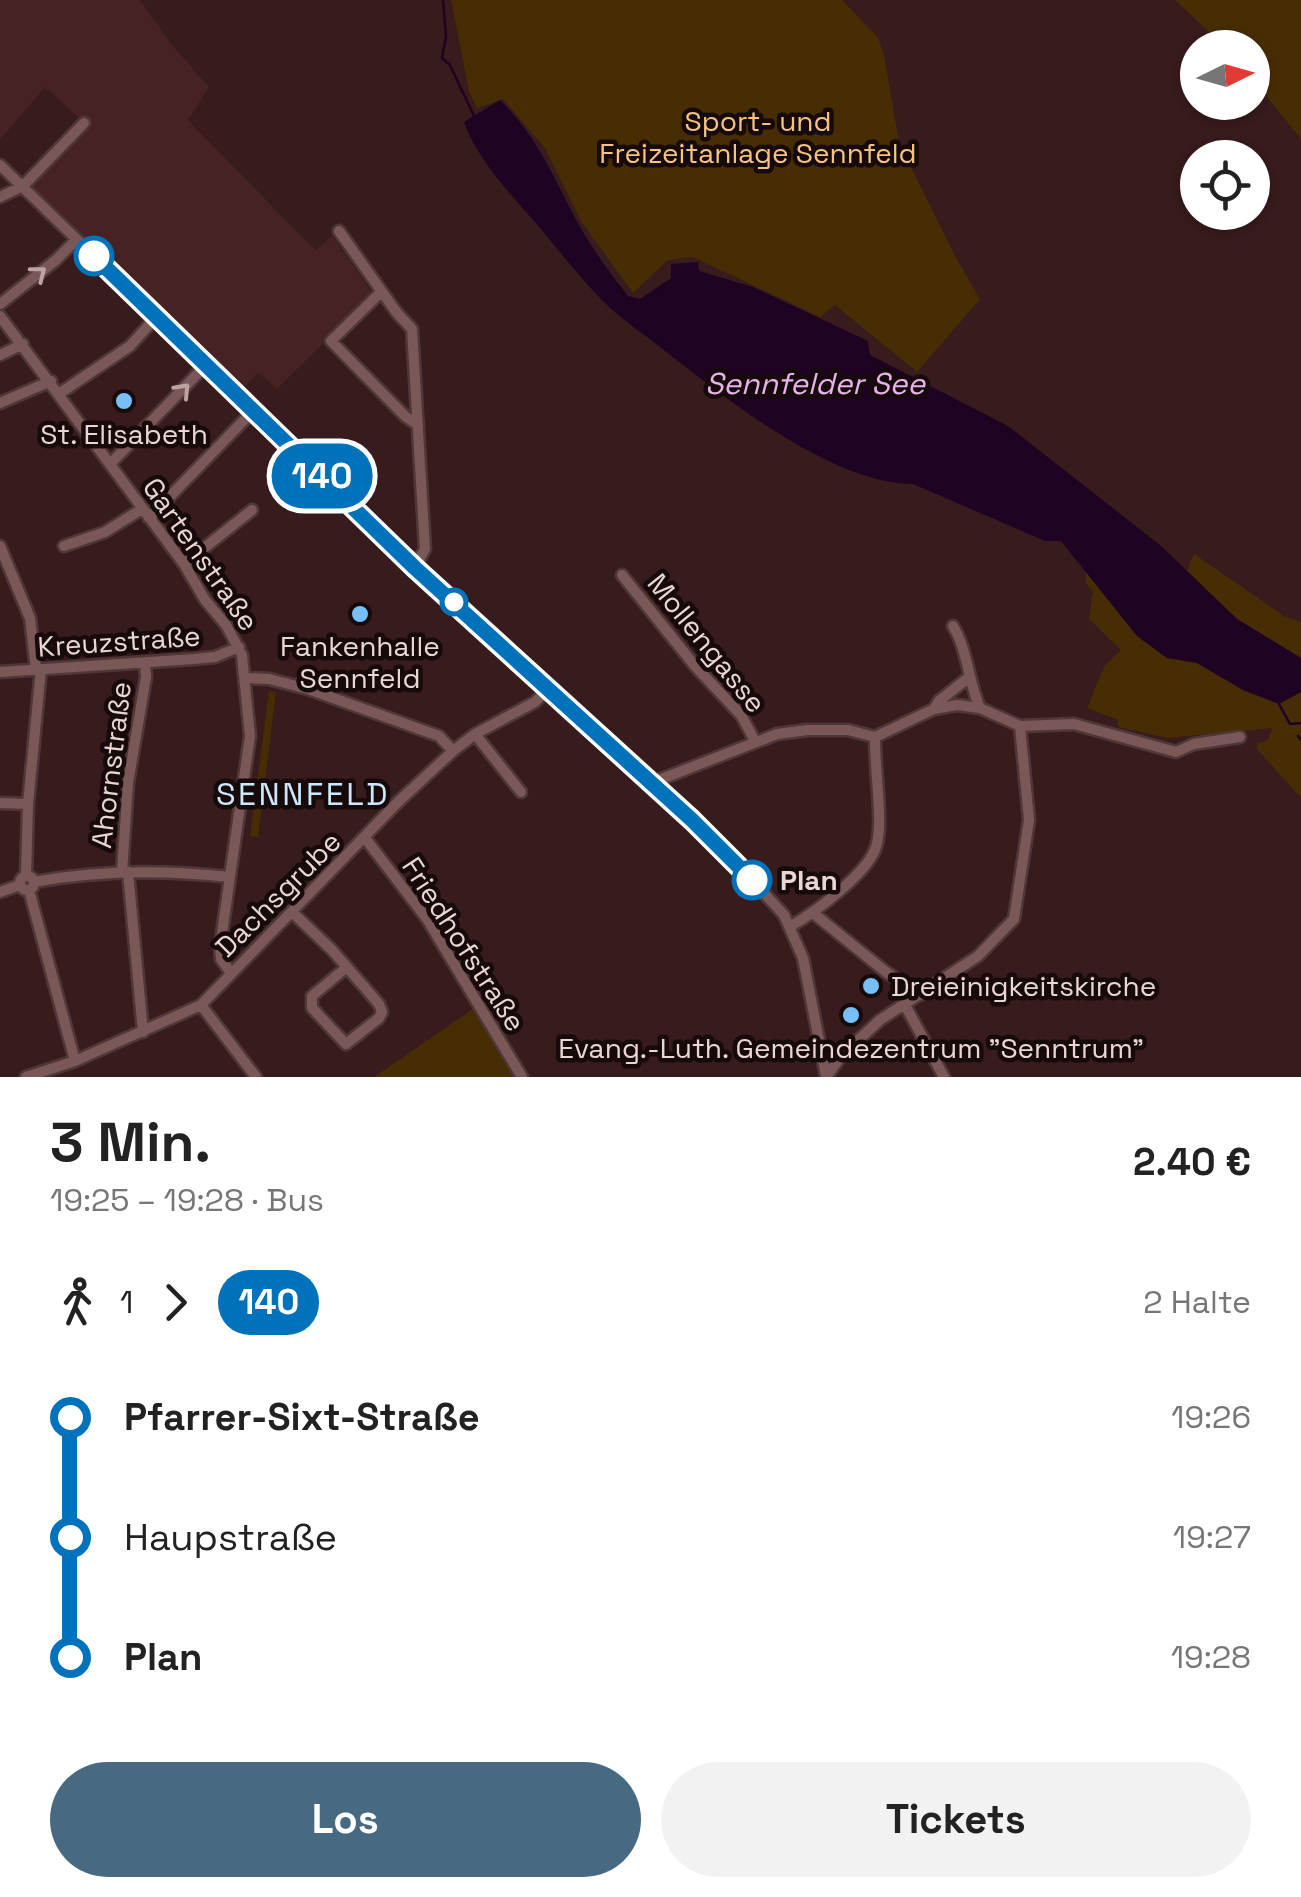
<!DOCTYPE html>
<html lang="de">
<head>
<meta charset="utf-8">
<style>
	:root { --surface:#fff; --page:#f2f2f2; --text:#222; --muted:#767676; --accent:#486982 }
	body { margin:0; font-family:"Space Grotesk",sans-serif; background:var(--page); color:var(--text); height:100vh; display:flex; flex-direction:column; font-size:38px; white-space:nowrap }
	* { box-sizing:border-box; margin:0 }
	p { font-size:32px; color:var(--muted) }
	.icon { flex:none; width:55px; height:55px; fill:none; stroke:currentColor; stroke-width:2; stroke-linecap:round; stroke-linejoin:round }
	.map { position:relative; height:1077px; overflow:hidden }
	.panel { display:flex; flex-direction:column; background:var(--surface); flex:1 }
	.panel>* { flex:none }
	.badge { padding:0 20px; border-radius:32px; font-size:35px; line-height:65px }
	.needle { width:65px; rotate:85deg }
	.buttons { position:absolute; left:1180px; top:30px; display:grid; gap:20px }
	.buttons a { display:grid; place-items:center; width:90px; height:90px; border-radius:50%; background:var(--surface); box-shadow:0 2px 8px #0004; font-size:50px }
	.map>.badge { position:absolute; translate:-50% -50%; box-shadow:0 0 0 5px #fff }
	.legs { display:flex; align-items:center; gap:15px; height:110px; padding:0 50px; font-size:32px }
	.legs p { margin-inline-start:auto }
	.head { display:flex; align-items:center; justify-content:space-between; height:170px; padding:0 50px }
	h1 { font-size:55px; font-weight:600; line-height:75px }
	.primary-button { display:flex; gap:20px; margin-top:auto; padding:20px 50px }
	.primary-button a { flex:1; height:115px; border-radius:60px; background:var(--accent); color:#fff; font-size:40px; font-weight:600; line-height:115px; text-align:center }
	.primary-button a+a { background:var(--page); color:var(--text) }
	ul { padding:0 50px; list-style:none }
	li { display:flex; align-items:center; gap:35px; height:120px; font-size:38px }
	li i { display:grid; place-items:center; width:15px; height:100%; margin:0 12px; background:currentColor }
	li i::after { content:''; width:25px; height:25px; margin:-12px; border:8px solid; border-radius:50%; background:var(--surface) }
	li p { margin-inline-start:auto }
	li:first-child i { background:linear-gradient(#0000 50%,currentColor 0) }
	li:last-child i { background:linear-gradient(currentColor 50%,#0000 0) }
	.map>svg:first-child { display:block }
	.built { fill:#472223 }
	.green { fill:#472d03 }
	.water { fill:#1f0322 }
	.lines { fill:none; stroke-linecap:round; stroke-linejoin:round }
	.stream { stroke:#1f0322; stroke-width:2.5 }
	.minor-casing { stroke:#4f3738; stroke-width:15 }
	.minor { stroke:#7a5858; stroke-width:10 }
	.oneway { stroke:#bda4a3 }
	.line-1-casing { stroke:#fff; stroke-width:22 }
	.line-1 { stroke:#0072bc; stroke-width:15 }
	.stop-1-dot { fill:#fff; stroke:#0072bc; stroke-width:5 }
	.poi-dot { fill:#76c0f7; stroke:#170a0a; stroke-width:4 }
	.labels { text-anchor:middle; stroke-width:9; stroke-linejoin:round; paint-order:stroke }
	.park-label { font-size:28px; fill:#f5c382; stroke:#170a0a }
	.poi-label { font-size:28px; fill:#ead6d5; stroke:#170a0a }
	.street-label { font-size:28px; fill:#ead6d5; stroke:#170a0a }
	.stop-label { font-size:28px; font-weight:bold; fill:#ead6d5; stroke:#170a0a; text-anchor:start }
	.water-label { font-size:30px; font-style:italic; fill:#e8b1ed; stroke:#170a0a }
	.quarter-label { font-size:32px; letter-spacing:2.5px; fill:#cde8fd; stroke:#170a0a }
</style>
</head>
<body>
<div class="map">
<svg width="1301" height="1077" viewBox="0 0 1301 1077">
	<rect width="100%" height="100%" fill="#381b1c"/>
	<path class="built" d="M0,0H140L172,45L209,87L188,120L315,250L332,236L373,294L277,389L258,373L242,390L24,178L79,118L45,87L0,140Z"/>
	<path class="green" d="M451,0H842L878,38L884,54L899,143L955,256L980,299L917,372L835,305L820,317L693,257L668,260L633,293L581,221L545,148L503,99L477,108L469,91Z
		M1175,0H1301V139L1253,80L1252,48L1225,47Z
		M1194,554L1284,616L1301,622V658L1237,619L1187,571Z
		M1086,571L1137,636L1167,658L1197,663L1243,690L1279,704L1301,692V798L1257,749V744L1268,740L1272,728L1167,738L1118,727V720L1087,708L1104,667L1121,650L1089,619L1093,592L1086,583Z
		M269,691L276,692L258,838L250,836Z
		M473,1009L514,1077H374Z"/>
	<path class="water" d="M500,100C539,138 554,179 579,225C593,250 610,273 628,296L640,299L671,278V264L698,262L699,271L753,287L868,341L870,355L1008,426L1160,545L1237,619L1301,658V692L1279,704L1243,690L1197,663L1167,658L1137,636L1061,541H1045L913,484C834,484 730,402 669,354C649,338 628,324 609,307C582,281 558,249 534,221C507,190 478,160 464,122Z"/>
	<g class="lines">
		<path class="stream" d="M443,0L446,37L442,58L450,65L474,116
			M1279,704L1290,724L1301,723
			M1298,736L1301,740"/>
		<g class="minor-casing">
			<path id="minor" d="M0,165L415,567L692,820L752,880L784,915L803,958L826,1076
				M0,197L23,186L84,123
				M339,231L397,313L412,329L425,549L415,567
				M381,292L331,341L405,416L418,425
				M0,304L56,260L76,240
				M0,316L184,564L205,600L226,625L242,655L250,736L220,947L221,959L231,973
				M0,355L23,344
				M60,393L130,346L157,316
				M0,403L51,381
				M111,463L206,365
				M149,518L254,410
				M0,546L30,618L36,669
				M64,546L105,532L142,509
				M184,564L252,510
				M622,575L695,666L741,715L755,741
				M953,626C968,651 968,681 980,708
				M0,672L194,659L215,657L239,647
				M245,678L269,679L308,689L439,736L453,751
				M934,709L939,701L968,678
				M475,734L521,792
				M651,783L777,734L808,730H848L875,737L934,709L957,705L980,708L1020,726L1074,724L1176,752L1194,744L1240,737
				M0,803L28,804
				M365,838L427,919L522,1077
				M122,872L128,783L146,677L145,663
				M128,872L143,1032
				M20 883a7 7 0 1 1 14 0a7 7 0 1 1-14 0Z
				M26,876L28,804L41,669
				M34,882C99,870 165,870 230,877
				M29,890L75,1061
				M0,892L20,885
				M293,913L332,950L379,1004L382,1012L379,1018L346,1044L312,1008V996L347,967
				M813,913L886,972L920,995
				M791,926C814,913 868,873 876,847C884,824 874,765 875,737
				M201,1005L256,1077
				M905,1005L944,1077
				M26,1077L75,1061L201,1005L397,803L453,751L475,734L535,702L547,690
				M826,1077L842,1055L880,1020L978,956L1014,919L1029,820L1020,726"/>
		</g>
		<use href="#minor" class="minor"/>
	</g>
	<defs><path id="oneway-chevron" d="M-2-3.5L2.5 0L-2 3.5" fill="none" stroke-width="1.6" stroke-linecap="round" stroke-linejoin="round" transform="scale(2.5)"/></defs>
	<g class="oneway">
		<use href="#oneway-chevron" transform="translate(39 273) rotate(-38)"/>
		<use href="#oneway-chevron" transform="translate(183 390) rotate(-47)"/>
	</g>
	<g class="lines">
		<g class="line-1-casing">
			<path id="line-1" d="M94,256L415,568L692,820L752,880"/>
		</g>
		<use href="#line-1" class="line-1"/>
	</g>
	<g class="stop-1-dot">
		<circle cx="94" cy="256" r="18"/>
		<circle cx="454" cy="602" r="12"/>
		<circle cx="752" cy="880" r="18"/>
	</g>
	<g class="poi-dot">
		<circle cx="124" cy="401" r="10"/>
		<circle cx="360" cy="614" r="10"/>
		<circle cx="871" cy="986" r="10"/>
		<circle cx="851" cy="1015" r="10"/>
	</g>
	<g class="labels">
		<g class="park-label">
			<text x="758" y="131">Sport- und<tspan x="758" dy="32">Freizeitanlage Sennfeld</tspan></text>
		</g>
		<g class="poi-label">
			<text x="124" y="444">St. Elisabeth</text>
			<text x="360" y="656">Fankenhalle<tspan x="360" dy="32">Sennfeld</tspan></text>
			<text x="891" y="996" text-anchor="start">Dreieinigkeitskirche</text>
			<text x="851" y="1058">Evang.-Luth. Gemeindezentrum "Senntrum"</text>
		</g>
		<g class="street-label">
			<text transform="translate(201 554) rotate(55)" y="10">Gartenstraße</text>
			<text transform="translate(119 641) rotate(-4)" y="10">Kreuzstraße</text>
			<text transform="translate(707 643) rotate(51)" y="10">Mollengasse</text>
			<text transform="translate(111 765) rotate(-83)" y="10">Ahornstraße</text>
			<text transform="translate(278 894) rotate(-45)" y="10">Dachsgrube</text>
			<text transform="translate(464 944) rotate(57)" y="10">Friedhofstraße</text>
		</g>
		<g class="stop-label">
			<text x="780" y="890">Plan</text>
		</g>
		<g class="water-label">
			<text x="815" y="394">Sennfelder See</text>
		</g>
		<g class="quarter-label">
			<text x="303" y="805">SENNFELD</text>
		</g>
	</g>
</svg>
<div class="buttons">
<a><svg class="needle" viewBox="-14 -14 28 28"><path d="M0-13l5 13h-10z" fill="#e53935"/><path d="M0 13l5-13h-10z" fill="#767676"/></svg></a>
<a><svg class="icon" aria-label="locate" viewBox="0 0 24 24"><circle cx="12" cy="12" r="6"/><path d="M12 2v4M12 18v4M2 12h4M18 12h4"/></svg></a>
</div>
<b class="badge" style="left:322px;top:476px;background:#0072bc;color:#fff">140</b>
</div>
<section class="panel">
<div class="head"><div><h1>3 Min.</h1><p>19:25 – 19:28 · Bus</p></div><b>2.40 €</b></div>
<div class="legs"><svg class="icon" aria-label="walk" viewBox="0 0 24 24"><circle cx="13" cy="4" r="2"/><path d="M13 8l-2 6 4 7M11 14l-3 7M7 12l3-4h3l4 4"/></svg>1<svg class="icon" aria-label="forward" viewBox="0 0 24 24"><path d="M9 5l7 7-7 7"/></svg><b class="badge" style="background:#0072bc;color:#fff">140</b><p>2 Halte</p></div>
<ul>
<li><i style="color:#0072bc"></i><b>Pfarrer-Sixt-Straße</b><p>19:26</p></li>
<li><i style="color:#0072bc"></i><span>Haupstraße</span><p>19:27</p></li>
<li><i style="color:#0072bc"></i><b>Plan</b><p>19:28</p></li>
</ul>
<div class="primary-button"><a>Los</a><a>Tickets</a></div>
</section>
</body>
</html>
